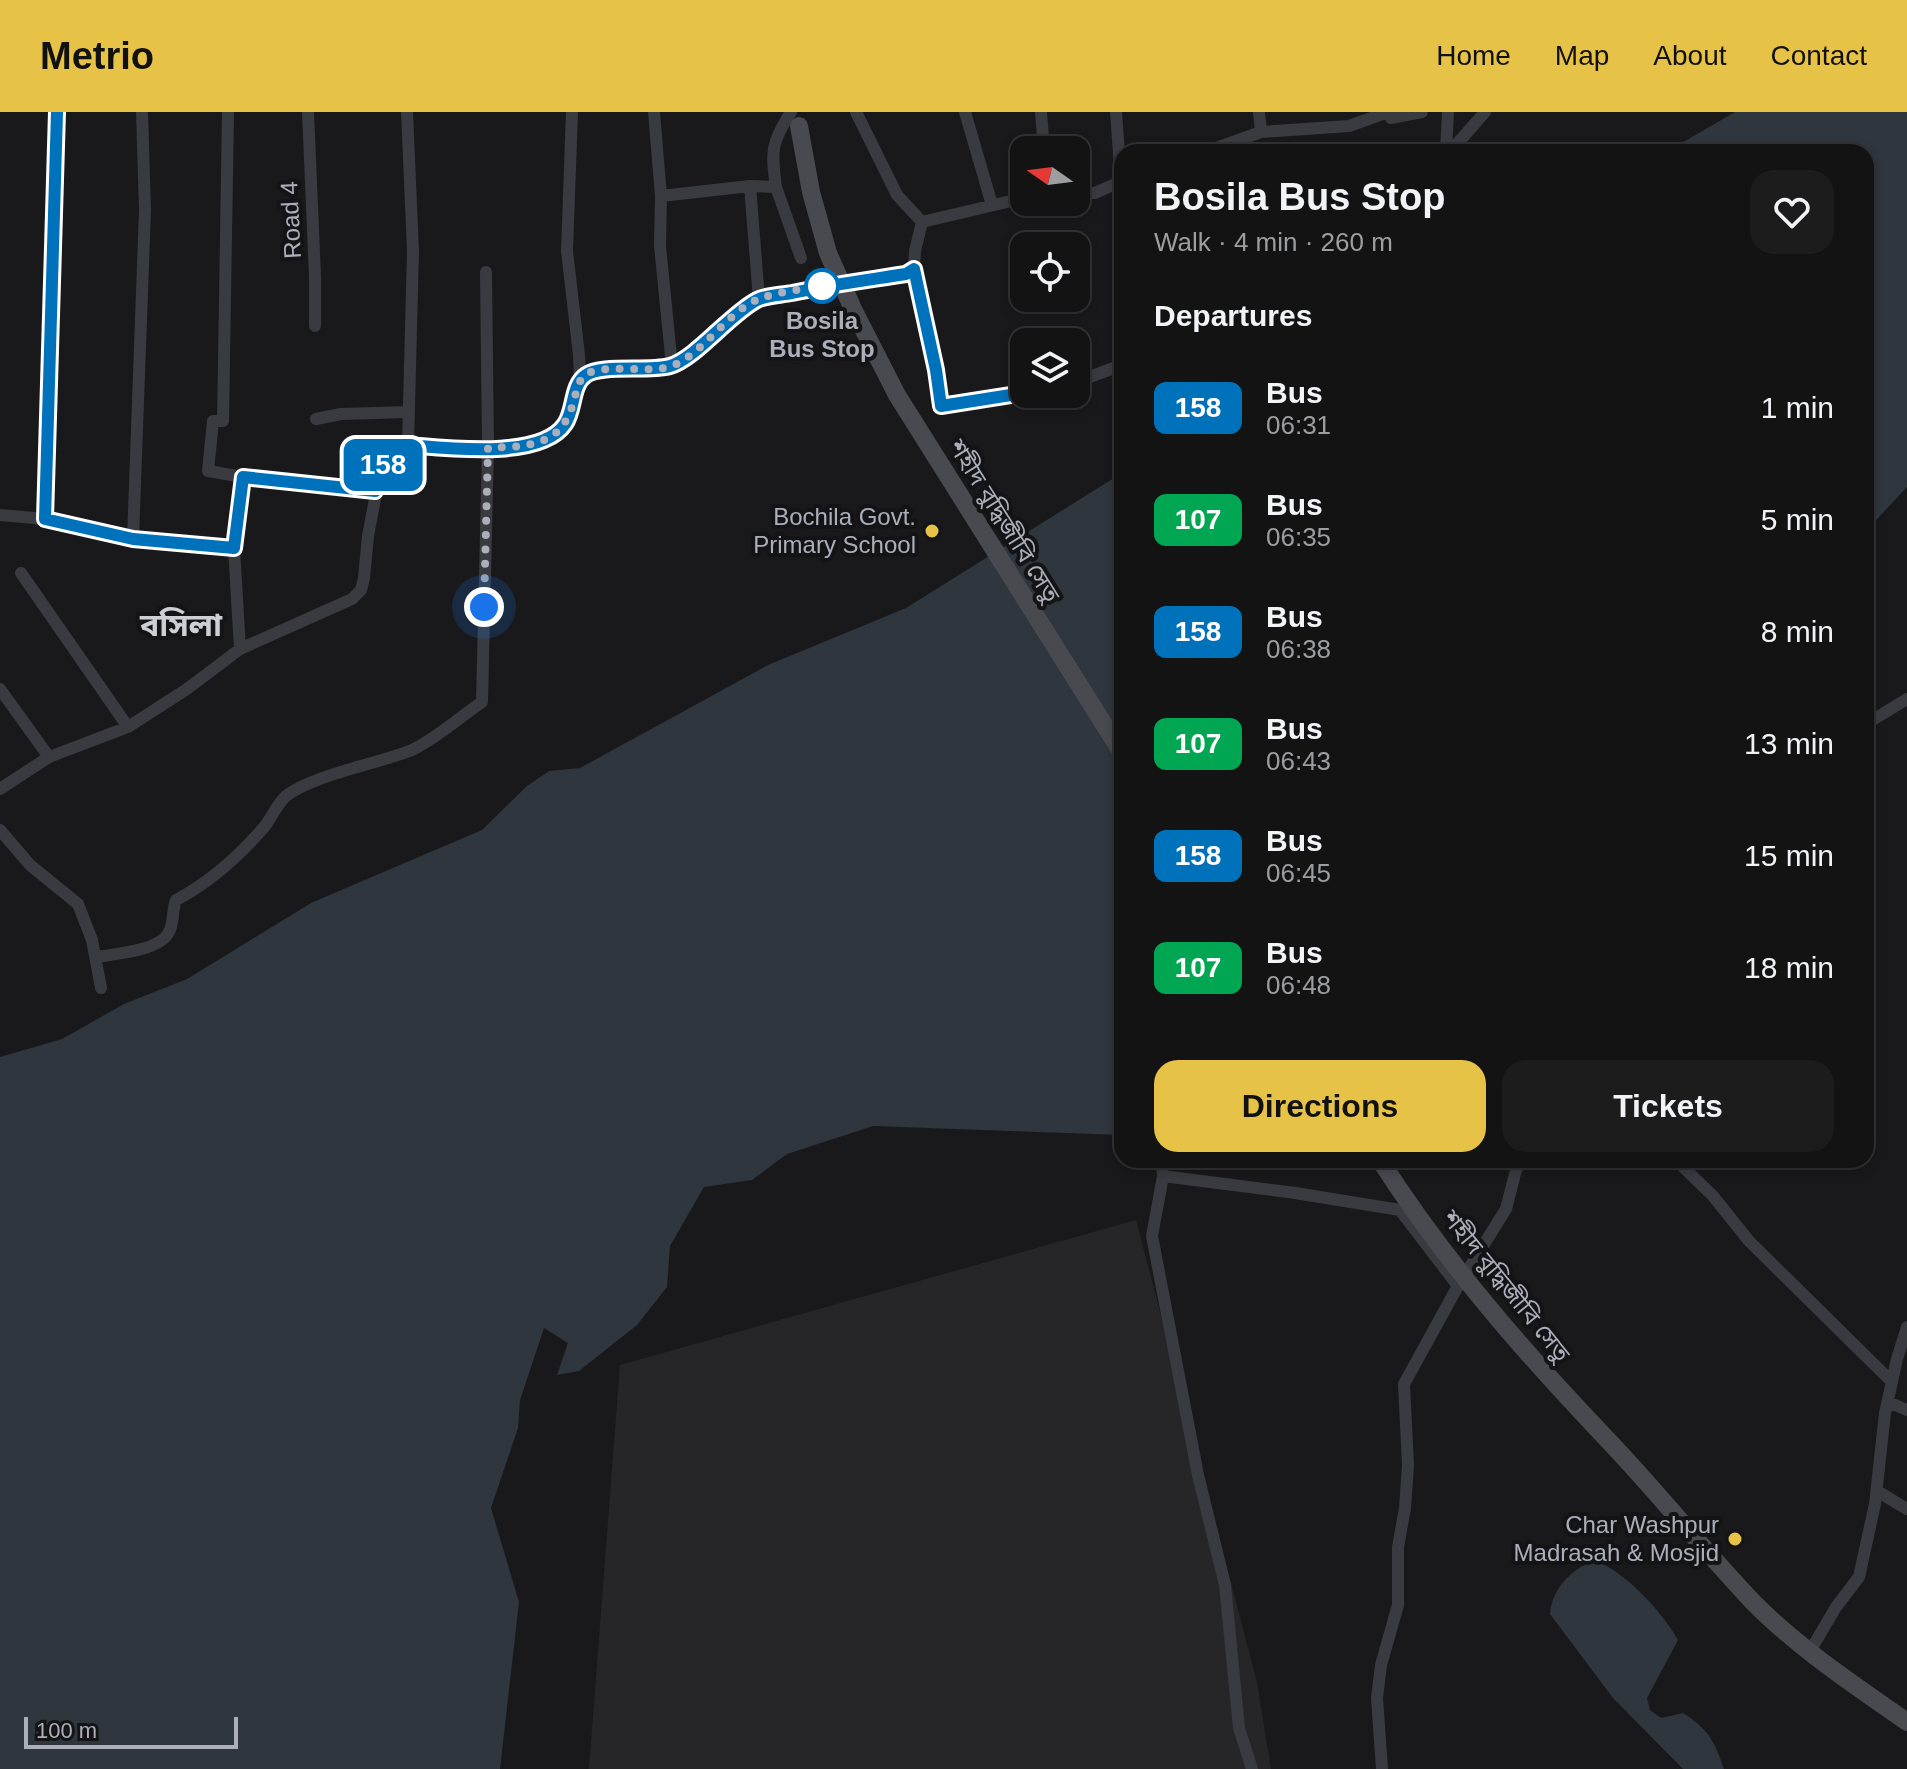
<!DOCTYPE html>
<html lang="en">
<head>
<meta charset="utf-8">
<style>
	:root { --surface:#131314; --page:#1c1c1d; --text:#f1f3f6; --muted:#9d9ea0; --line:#323234; --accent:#e6c346 }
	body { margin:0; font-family:Arial,"Noto Sans Bengali",sans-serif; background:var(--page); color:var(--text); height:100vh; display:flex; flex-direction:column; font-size:30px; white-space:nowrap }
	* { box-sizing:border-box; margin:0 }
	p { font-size:26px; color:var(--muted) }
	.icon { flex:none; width:44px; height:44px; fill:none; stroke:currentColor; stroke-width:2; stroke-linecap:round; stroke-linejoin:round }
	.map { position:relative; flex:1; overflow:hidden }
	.details { position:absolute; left:1114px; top:32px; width:760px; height:1024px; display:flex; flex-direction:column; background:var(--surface); border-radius:24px; box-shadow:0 4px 12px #0003,0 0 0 2px var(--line) }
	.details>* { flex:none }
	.badge { padding:0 16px; border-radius:12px; font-size:28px; line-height:52px }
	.needle { width:52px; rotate:284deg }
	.fabs { position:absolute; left:1010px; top:24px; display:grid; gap:16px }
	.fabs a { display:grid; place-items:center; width:80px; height:80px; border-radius:16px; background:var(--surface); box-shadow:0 4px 12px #0003,0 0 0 2px var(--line); font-size:40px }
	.scale { position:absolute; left:24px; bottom:20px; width:214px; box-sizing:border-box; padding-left:8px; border:4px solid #acafba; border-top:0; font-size:22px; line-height:28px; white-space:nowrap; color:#acafba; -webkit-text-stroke:6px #141416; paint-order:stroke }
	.you { position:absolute; width:40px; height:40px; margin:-20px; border:6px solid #fff; border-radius:50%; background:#1a73e8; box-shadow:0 0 0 12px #1a73e833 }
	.map>.badge { position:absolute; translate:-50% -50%; box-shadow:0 0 0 4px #fff }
	h2 { padding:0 40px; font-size:30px; line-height:72px }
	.round { display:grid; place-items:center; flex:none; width:84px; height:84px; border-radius:24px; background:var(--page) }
	.overview { display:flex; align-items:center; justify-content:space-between; height:136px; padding:0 40px }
	h1 { font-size:38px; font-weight:700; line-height:60px }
	.cta { display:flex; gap:16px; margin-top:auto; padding:16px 40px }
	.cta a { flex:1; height:92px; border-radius:24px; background:var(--accent); color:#111; font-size:32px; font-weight:700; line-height:92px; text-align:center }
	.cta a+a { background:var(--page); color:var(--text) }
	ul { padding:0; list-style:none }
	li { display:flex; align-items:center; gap:24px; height:112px; padding:0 40px }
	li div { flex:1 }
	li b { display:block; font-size:30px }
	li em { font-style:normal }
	li .badge { min-width:88px; font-weight:700; text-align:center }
	header { display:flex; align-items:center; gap:48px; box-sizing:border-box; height:112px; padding:0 40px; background:var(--accent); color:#111 }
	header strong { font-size:38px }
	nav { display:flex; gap:44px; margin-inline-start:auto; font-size:28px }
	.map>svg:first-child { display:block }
	.built { fill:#262528 }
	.water { fill:#30363e }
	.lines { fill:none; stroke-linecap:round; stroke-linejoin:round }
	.minor { stroke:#3a3b40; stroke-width:12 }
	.secondary { stroke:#494950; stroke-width:18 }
	.secondary-bridge { stroke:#494950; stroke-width:18 }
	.line-casing { stroke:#fff; stroke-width:18 }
	.line { stroke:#0072bc; stroke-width:12 }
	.walk { stroke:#acafba; stroke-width:8; stroke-dasharray:0 14.4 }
	.stop-dot { fill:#fff; stroke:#0072bc; stroke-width:4 }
	.poi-dot { fill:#e6c346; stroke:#141416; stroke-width:3 }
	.labels { text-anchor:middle; stroke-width:8; stroke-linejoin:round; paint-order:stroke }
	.street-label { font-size:24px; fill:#acafba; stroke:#141416 }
	.stop-label { font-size:24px; font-weight:bold; fill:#acafba; stroke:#141416 }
	.poi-label { font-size:24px; fill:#acafba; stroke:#141416; text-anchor:end }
	.district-label { font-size:32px; font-weight:bold; fill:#cdcfd6; stroke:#141416 }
</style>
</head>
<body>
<header>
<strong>Metrio</strong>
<nav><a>Home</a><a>Map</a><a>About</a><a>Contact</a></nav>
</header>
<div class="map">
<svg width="1907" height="1657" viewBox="0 0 1907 1657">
	<rect width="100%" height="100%" fill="#19191b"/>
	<path class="built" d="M1136,1108L1257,1570L1271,1657H589L620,1253Z"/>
	<path class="water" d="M1735,0H1907V375L1866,419V40H1666Z
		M1122,361V1023L873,1014L787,1042L752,1068L704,1075L670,1134L667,1175L637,1213L579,1259L557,1263L568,1231L544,1216L520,1288L518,1316L491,1396L519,1490L500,1657H0V945L62,927L124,892L187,867L311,791L482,718L527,674L549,659L580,656L768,553L906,496Z
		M1595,1448C1626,1461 1661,1498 1678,1528L1647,1586L1650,1598L1661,1606L1683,1601C1709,1618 1714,1628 1724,1657H1683L1613,1586L1550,1502C1552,1477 1571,1457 1595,1448Z"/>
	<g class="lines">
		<path class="minor" d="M228,0L223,309H213L208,359L243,365
			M308,0L315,164V214
			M407,0L413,139L408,333
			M572,0L567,139L579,243L580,268
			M654,0L661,84L660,134L672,254
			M965,0L992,93
			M1041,0L1044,38
			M1116,0L1121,70
			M1259,0L1261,20
			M1388,0L1391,6L1422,0
			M1205,40L1261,20L1349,14L1388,0
			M1446,40L1448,0
			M1450,40L1485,0
			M750,74L759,187
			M776,75C771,39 771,31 791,0
			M1076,81H1095L1122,69
			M661,84L750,74L776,75L801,146
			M922,110L1024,86
			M914,157L936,258L941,294L1024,281
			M1076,270L1122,253
			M316,307L341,302L408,300
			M0,403L45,407L133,427L234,436
			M45,407L57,0
			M133,427L145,98L142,0
			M21,461L128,615
			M240,537L234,436L243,365L375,379
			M0,577L49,645
			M1866,612L1907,587
			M0,677L49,645L128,615L187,577L240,537L352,487L361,478L364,466L368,424L381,355L408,333L507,335L548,328L565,312L580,268L587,262L597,258L629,259L672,254L759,187L825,173L906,162L914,157L915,139L922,110L897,83L856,0
			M0,718L30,753L78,792L92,828L101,876
			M96,845C114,842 160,839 169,820C174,811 172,798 176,788C210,770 240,743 265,714C272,705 277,692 286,684C313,663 377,652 412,638C436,627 460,605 482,590L488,336L486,160
			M1162,1048L1163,1064L1152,1124L1198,1363L1225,1473L1239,1616L1252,1657
			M1676,1048L1713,1084L1749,1129L1892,1270
			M1163,1064L1295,1081L1400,1098L1458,1174
			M1888,1290L1907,1298
			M1877,1379L1907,1397
			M1809,1541L1836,1495L1859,1465L1875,1392L1885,1301L1897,1247L1907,1215
			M1382,1657L1377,1586L1381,1553L1398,1493V1435L1405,1396L1408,1353L1404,1272L1458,1174L1506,1097L1516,1058L1523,1048"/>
		<path class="secondary" d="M1604,1324C1655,1377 1701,1435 1752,1489C1798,1536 1853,1572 1907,1610"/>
		<path class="secondary-bridge" d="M799,14L811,80L828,141L853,197L897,283L1122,641
			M1380,1048C1444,1148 1522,1238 1604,1324"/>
	</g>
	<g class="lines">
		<g class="line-casing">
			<path id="line" d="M57,0L45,407L133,427L234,436L243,365L375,379L381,355L408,333C447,336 541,348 565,312C575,298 571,273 586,263C601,252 648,260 670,254C695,247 730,202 757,188C767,183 781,183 792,181C830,173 868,168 906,162L914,157L936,258L941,294L1024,281"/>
		</g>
		<use href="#line" class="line"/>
		<path class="walk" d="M484,495L488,336C530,334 562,335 574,288C577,278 578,267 587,262C604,251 650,262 672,254C703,242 728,199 759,187C779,179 804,178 825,173L822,174"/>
	</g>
	<circle class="stop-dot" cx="822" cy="174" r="16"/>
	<g class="poi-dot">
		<circle cx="932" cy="419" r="8"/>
		<circle cx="1735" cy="1427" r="8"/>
	</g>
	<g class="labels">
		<g class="street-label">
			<text transform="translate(291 108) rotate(-93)" y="8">Road 4</text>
			<text transform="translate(1004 409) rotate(58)" y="8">শহীদ বুদ্ধিজীবি সেতু</text>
			<text transform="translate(1506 1174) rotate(51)" y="8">শহীদ বুদ্ধিজীবি সেতু</text>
		</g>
		<g class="stop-label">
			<text x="822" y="217">Bosila<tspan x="822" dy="28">Bus Stop</tspan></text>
		</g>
		<g class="poi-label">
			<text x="916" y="413">Bochila Govt.<tspan x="916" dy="28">Primary School</tspan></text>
			<text x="1719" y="1421">Char Washpur<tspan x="1719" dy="28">Madrasah &amp; Mosjid</tspan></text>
		</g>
		<g class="district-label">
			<text x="181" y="524">বসিলা</text>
		</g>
	</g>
</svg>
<div class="fabs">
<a><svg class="needle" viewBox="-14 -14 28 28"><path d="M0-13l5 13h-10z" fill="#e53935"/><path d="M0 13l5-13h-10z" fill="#9d9ea0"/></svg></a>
<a><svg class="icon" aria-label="locate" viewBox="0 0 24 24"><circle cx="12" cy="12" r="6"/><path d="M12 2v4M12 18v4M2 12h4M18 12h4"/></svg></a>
<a><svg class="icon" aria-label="layers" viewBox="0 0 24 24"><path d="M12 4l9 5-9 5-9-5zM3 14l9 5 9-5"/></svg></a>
</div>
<div class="scale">100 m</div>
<div class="you" style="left:484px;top:495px"></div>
<b class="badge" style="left:383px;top:353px;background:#0072bc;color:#fff">158</b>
<section class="details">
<div class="overview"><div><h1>Bosila Bus Stop</h1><p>Walk · 4 min · 260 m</p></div><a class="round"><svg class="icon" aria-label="heart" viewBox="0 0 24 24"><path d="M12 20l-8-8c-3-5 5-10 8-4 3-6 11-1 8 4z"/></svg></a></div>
<h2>Departures</h2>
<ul>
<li><span class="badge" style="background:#0072bc;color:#fff">158</span><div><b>Bus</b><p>06:31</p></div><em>1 min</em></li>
<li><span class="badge" style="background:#00a651;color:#fff">107</span><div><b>Bus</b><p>06:35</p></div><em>5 min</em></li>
<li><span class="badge" style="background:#0072bc;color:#fff">158</span><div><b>Bus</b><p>06:38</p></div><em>8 min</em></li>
<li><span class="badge" style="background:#00a651;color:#fff">107</span><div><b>Bus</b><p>06:43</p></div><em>13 min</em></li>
<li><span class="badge" style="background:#0072bc;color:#fff">158</span><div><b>Bus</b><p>06:45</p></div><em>15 min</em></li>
<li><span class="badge" style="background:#00a651;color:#fff">107</span><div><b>Bus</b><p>06:48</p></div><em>18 min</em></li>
</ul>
<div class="cta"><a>Directions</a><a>Tickets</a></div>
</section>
</div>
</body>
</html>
